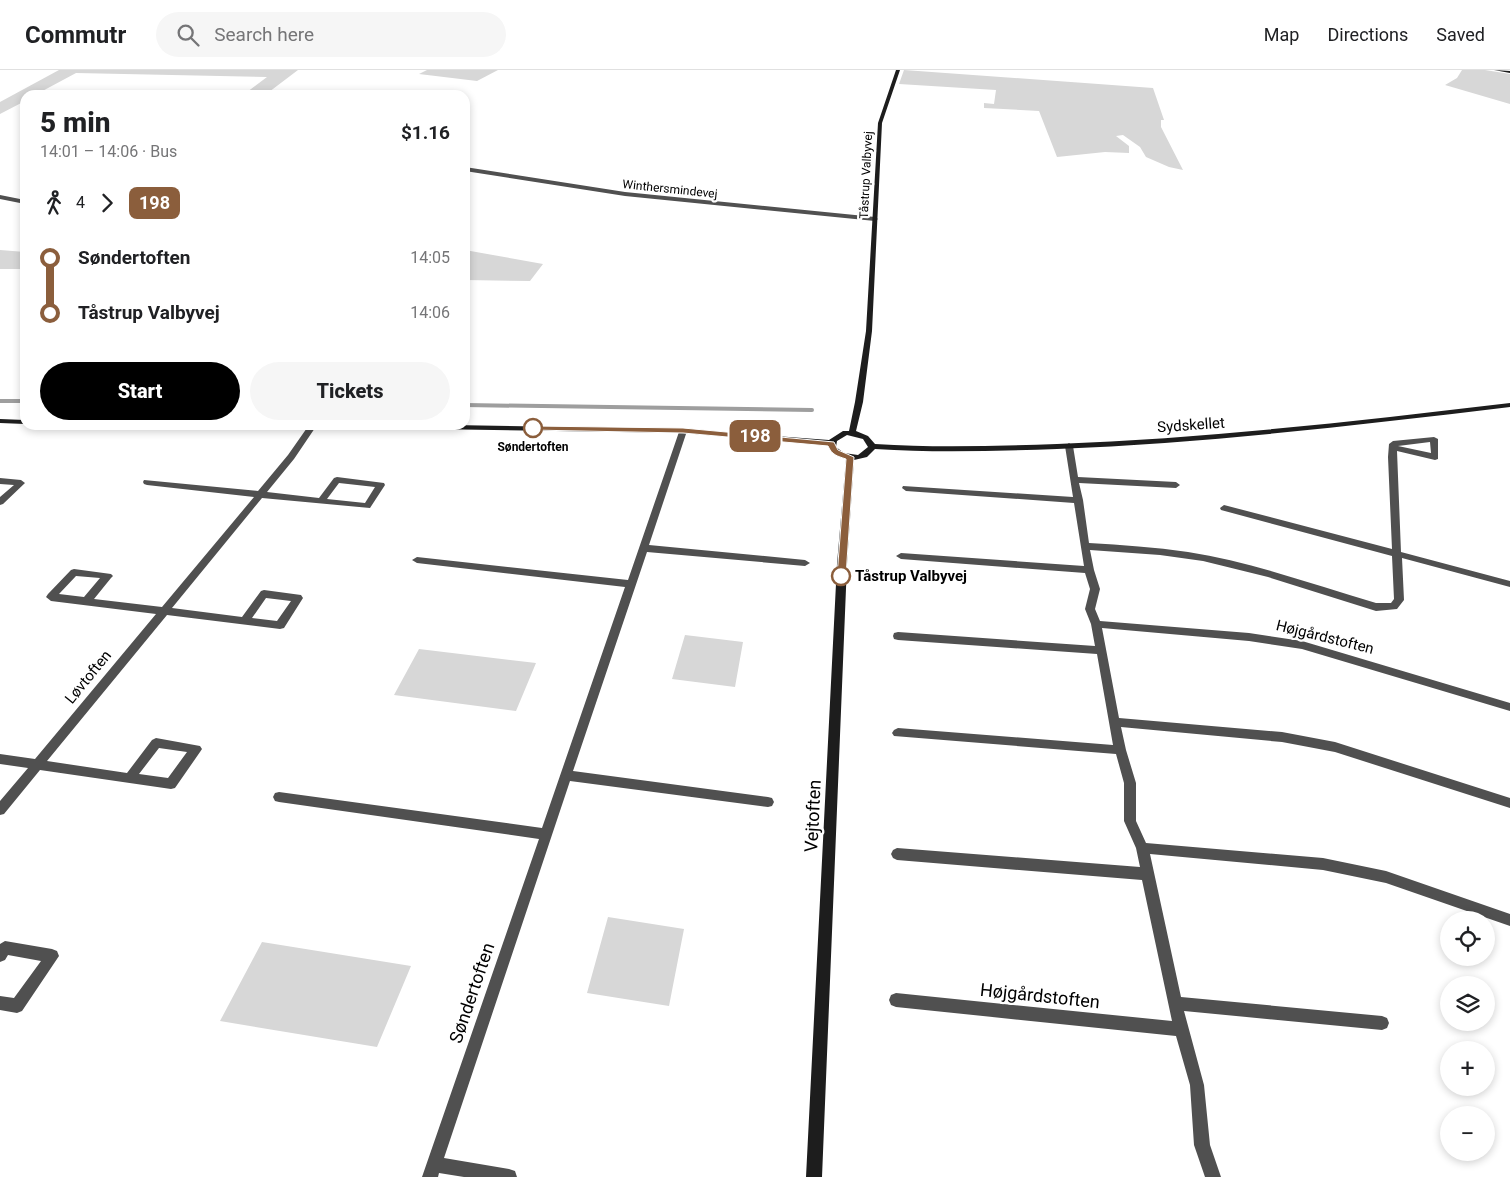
<!DOCTYPE html>
<html lang="en">
<head>
<meta charset="utf-8">
<style>
	:root { --surface:#fff; --page:#f6f6f6; --text:#202124; --muted:#757577; --line:#e0e0e0; --accent:#000 }
	body { margin:0; font-family:Roboto,sans-serif; background:var(--page); color:var(--text); height:100vh; display:flex; flex-direction:column; font-size:19px; white-space:nowrap }
	* { box-sizing:border-box; margin:0 }
	p { font-size:16px; color:var(--muted) }
	.icon { flex:none; width:28px; height:28px; fill:none; stroke:currentColor; stroke-width:2; stroke-linecap:round; stroke-linejoin:round }
	.map { position:relative; flex:1; overflow:hidden }
	.drawer { position:absolute; left:20px; top:20px; width:450px; height:340px; display:flex; flex-direction:column; background:var(--surface); border-radius:15px; box-shadow:0 2px 8px #0003 }
	.drawer>* { flex:none }
	.badge { padding:0 10px; border-radius:8px; font-size:18px; line-height:32px }
	.tools { position:absolute; left:1440px; top:841px; display:grid; gap:10px }
	.tools a { display:grid; place-items:center; width:55px; height:55px; border-radius:50%; background:var(--surface); box-shadow:0 2px 8px #0003; font-size:25px }
	.map>.badge { position:absolute; translate:-50% -50%; box-shadow:0 0 0 2px #fff }
	.legs { display:flex; align-items:center; gap:8px; height:55px; padding:0 20px; font-size:16px }
	.legs p { margin-inline-start:auto }
	.overview { display:flex; align-items:center; justify-content:space-between; height:85px; padding:0 20px }
	h1 { font-size:28px; font-weight:800; line-height:38px }
	.button { display:flex; gap:10px; margin-top:auto; padding:10px 20px }
	.button a { flex:1; height:58px; border-radius:30px; background:var(--accent); color:#fff; font-size:20px; font-weight:800; line-height:58px; text-align:center }
	.button a+a { background:var(--page); color:var(--text) }
	ul { padding:0 20px; list-style:none }
	li { display:flex; align-items:center; gap:18px; height:55px; font-size:19px }
	li i { display:grid; place-items:center; width:8px; height:100%; margin:0 6px; background:currentColor }
	li i::after { content:''; width:12px; height:12px; margin:-6px; border:4px solid; border-radius:50%; background:var(--surface) }
	li p { margin-inline-start:auto }
	li:first-child i { background:linear-gradient(#0000 50%,currentColor 0) }
	li:last-child i { background:linear-gradient(currentColor 50%,#0000 0) }
	header { display:flex; align-items:center; gap:30px; box-sizing:border-box; height:70px; padding:0 25px; background:var(--surface); border-bottom:1px solid var(--line) }
	header strong { font-size:24px }
	nav { display:flex; gap:28px; margin-inline-start:auto; font-size:18px }
	.search { width:350px; height:45px; background:var(--page); display:flex; align-items:center; gap:12px; box-sizing:border-box; padding:0 18px; border-radius:28px; color:var(--muted); font-size:19px }
	.map>svg:first-child { display:block }
	.green { fill:#d7d7d7 }
	.lines { fill:none; stroke-linecap:round; stroke-linejoin:round }
	.stream { stroke:#9e9e9e; stroke-width:4 }
	.street { fill:#505050; fill-rule:evenodd }
	.secondary { fill:#1d1d1d; fill-rule:evenodd }
	.line-1 { fill:#8b5e3c; stroke:#fff }
	.stop-1-dot { fill:#fff; stroke:#8b5e3c; stroke-width:2.5 }
	.labels { text-anchor:middle; stroke-width:4.5; stroke-linejoin:round; paint-order:stroke }
	.far-street-label { font-size:12px; fill:#000; stroke:#fff }
	.far-stop-label { font-size:12px; font-weight:bold; fill:#000; stroke:#fff }
	.street-label { font-size:15px; fill:#000; stroke:#fff }
	.stop-label { font-size:15px; font-weight:bold; fill:#000; stroke:#fff; text-anchor:start }
	.near-street-label { font-size:18px; fill:#000; stroke:#fff }
</style>
</head>
<body>
<header>
<strong>Commutr</strong>
<div class="search"><svg class="icon" aria-label="search" viewBox="0 0 24 24"><circle cx="10" cy="10" r="6"/><path d="M15 15l6 6"/></svg>Search here</div>
<nav><a>Map</a><a>Directions</a><a>Saved</a></nav>
</header>
<div class="map">
<svg width="1510" height="1107" viewBox="0 0 1510 1107">
	<rect width="100%" height="100%" fill="#fff"/>
	<path class="green" d="M59,0H298L265,25H243L267,7L76,3L35,25H25V31L0,44V32Z
		M427,0H498L477,11L419,4Z
		M904,0L1153,18L1164,50H1161V57L1183,100L1169,97L1146,87L1140,77L1123,65L1116,66L1129,76V83L1105,82L1057,87L1039,41L984,38V33L994,34L996,20L899,14Z
		M1462,0H1485L1510,4V34L1445,15L1457,8Z
		M0,180L25,182V199H0Z
		M465,180L543,194L530,211L465,210Z
		M685,565L743,572L735,617L672,609Z
		M419,579L536,593L516,641L394,625Z
		M608,847L684,859L669,936L587,923Z
		M262,872L411,896L377,977L220,951Z"/>
	<g class="lines">
		<path class="stream" d="M0,331H25
			M465,335L812,340"/>
		<path class="street" d="M465,97L625,122L875,147L878,149L875,151L625,126L465,101Z
			M0,125L25,130V134L0,129Z
			M309,355H317L294,389L267,422L319,428L334,408L337,407L384,413L385,415L370,438L262,428L172,538L242,547L261,521L264,520L301,525L303,528L284,558L280,559L167,545L47,691L127,703L152,670L156,668L200,676L202,679L200,682L175,718L171,719L40,700L4,744L0,745V731L28,698L0,694V684L35,689L156,544L51,531L46,527L48,524L71,500L74,499L111,504L113,506L111,508L94,529L162,537L254,427L147,415L144,414L143,412L144,410L258,421L288,385ZM339,413L375,417L365,433L327,429ZM76,506L100,508L84,527L59,524ZM266,528L291,531L277,551L252,548ZM159,678L187,682L168,708L139,704Z
			M680,359H686L687,361L649,475L805,490L810,493L805,496L647,482L573,701L768,727L772,728L774,732L772,736L768,737L570,711L444,1088L509,1099L515,1101L517,1107H464L439,1103L438,1107H422L539,769L279,732L275,731L273,727L275,723L279,722L542,758L625,517L417,493L412,490L417,487L628,510Z
			M1434,367L1438,369V389L1435,390L1397,381L1401,482L1510,511V517L1402,488L1404,530L1397,539L1376,541L1268,507L1203,491L1160,485L1090,480L1094,500L1100,519L1095,539L1100,551L1249,563L1302,571L1510,633V641L1302,579L1249,571L1102,558L1119,648L1282,662L1335,672L1510,728V738L1335,682L1282,672L1121,657L1126,680L1136,713V751L1146,773L1323,788L1386,801L1510,844V856L1386,813L1323,800L1150,784L1181,927L1382,946L1387,948L1389,953L1387,958L1382,960L1184,941L1204,1015L1210,1075L1221,1107H1205L1194,1075L1190,1015L1176,966L896,937L891,935L889,930L891,925L896,923L1172,951L1142,810L897,790L893,788L891,784L893,780L897,778L1140,797L1136,778L1124,751V713L1116,684L894,666L892,663L894,660L898,658L1113,675L1097,584L898,570L894,569L893,566L894,563L898,562L1095,576L1091,554L1085,539L1090,519L1085,503L901,489L896,486L901,483L1084,496L1074,433L906,421L902,418L903,416L1073,427L1065,376L1069,373L1073,376L1078,407L1176,412L1180,415L1176,418L1079,413L1083,430L1089,473C1122,475 1155,477 1188,482C1252,492 1314,515 1376,533H1391L1394,529L1392,486L1221,440L1220,438L1224,435L1392,479L1388,387L1389,374L1393,371ZM1430,372L1431,383L1398,376Z
			M0,408L21,410L25,413L3,434L0,435V427L14,415L0,414Z
			M5,871L52,879L57,881L59,886L22,941L17,943L0,940V926L14,928L41,891L8,885L5,890L0,892V874Z"/>
		<path class="secondary" d="M896,0H900L882,53L872,261L863,332L856,361L868,366L875,374C935,378 996,376 1057,374C1209,368 1359,351 1510,333V337C1359,355 1209,373 1057,379C996,381 935,383 875,379L867,387L854,390L847,494L822,1107H806L837,494L846,389L833,383L828,375L683,363L298,357L294,355H452L683,359L829,370L843,361H849L855,332L866,261L878,53ZM847,365L863,369L868,377L858,385L844,383L836,377L837,371Z
			M1494,0L1510,1V3Z
			M0,349L25,350V354L0,353Z"/>
	</g>
	<path class="line-1" d="M533,356L683,358L834,372L838,380L854,387L846,506L841,509L837,506L846,389C837,386 832,385 828,376L683,363L531,360V357Z"/>
	<g class="stop-1-dot">
		<circle cx="533" cy="358" r="9"/>
		<circle cx="841" cy="506" r="9"/>
	</g>
	<g class="labels">
		<g class="far-street-label">
			<text transform="translate(866 105) rotate(-87)" y="4">Tåstrup Valbyvej</text>
			<text transform="translate(670 119) rotate(6)" y="4">Winthersmindevej</text>
		</g>
		<g class="far-stop-label">
			<text x="533" y="381">Søndertoften</text>
		</g>
		<g class="street-label">
			<text transform="translate(1191 355) rotate(-4)" y="5">Sydskellet</text>
			<text transform="translate(1325 567) rotate(14)" y="5">Højgårdstoften</text>
			<text transform="translate(88 607) rotate(-51)" y="5">Løvtoften</text>
		</g>
		<g class="stop-label">
			<text x="855" y="511">Tåstrup Valbyvej</text>
		</g>
		<g class="near-street-label">
			<text transform="translate(813 746) rotate(-87)" y="6">Vejtoften</text>
			<text transform="translate(472 923) rotate(-71)" y="6">Søndertoften</text>
			<text transform="translate(1040 926) rotate(6)" y="6">Højgårdstoften</text>
		</g>
	</g>
</svg>
<div class="tools">
<a><svg class="icon" aria-label="locate" viewBox="0 0 24 24"><circle cx="12" cy="12" r="6"/><path d="M12 2v4M12 18v4M2 12h4M18 12h4"/></svg></a>
<a><svg class="icon" aria-label="layers" viewBox="0 0 24 24"><path d="M12 4l9 5-9 5-9-5zM3 14l9 5 9-5"/></svg></a>
<a>+</a>
<a>−</a>
</div>
<b class="badge" style="left:755px;top:366px;background:#8b5e3c;color:#fff">198</b>
<section class="drawer">
<div class="overview"><div><h1>5 min</h1><p>14:01 – 14:06 · Bus</p></div><b>$1.16</b></div>
<div class="legs"><svg class="icon" aria-label="walk" viewBox="0 0 24 24"><circle cx="13" cy="4" r="2"/><path d="M13 8l-2 6 4 7M11 14l-3 7M7 12l3-4h3l4 4"/></svg>4<svg class="icon" aria-label="forward" viewBox="0 0 24 24"><path d="M9 5l7 7-7 7"/></svg><b class="badge" style="background:#8b5e3c;color:#fff">198</b></div>
<ul>
<li><i style="color:#8b5e3c"></i><b>Søndertoften</b><p>14:05</p></li>
<li><i style="color:#8b5e3c"></i><b>Tåstrup Valbyvej</b><p>14:06</p></li>
</ul>
<div class="button"><a>Start</a><a>Tickets</a></div>
</section>
</div>
</body>
</html>
